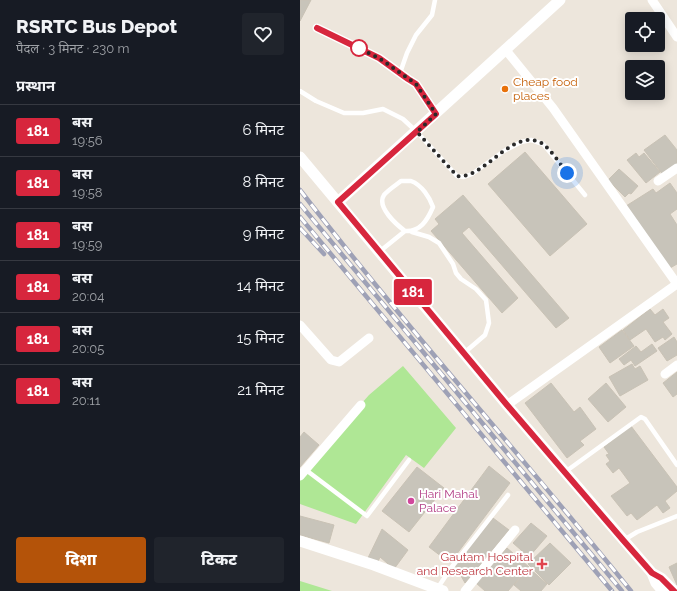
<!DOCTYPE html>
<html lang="hi">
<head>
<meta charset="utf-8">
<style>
	:root { --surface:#171b24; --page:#20242c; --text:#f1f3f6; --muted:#9ea1a6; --line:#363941; --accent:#b45309 }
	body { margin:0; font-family:Raleway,"Noto Sans Devanagari",sans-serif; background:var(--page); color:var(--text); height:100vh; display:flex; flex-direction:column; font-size:15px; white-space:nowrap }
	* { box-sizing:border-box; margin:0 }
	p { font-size:13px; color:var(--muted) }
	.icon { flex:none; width:22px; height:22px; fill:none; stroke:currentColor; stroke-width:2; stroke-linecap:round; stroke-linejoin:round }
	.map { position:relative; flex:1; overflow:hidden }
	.panel { display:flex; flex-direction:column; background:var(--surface); width:300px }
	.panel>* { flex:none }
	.badge { padding:0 8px; border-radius:3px; font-size:14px; line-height:26px }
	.tools { position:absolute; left:325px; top:12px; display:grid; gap:8px }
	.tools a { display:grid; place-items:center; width:40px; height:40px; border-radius:4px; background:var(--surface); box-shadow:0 2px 10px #0003; font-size:20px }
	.you { position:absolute; width:20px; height:20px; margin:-10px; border:3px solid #fff; border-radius:50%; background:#1a73e8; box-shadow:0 0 0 6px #1a73e833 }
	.map>.badge { position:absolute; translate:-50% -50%; box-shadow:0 0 0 2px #fff }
	h2 { padding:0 16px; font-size:15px; line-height:36px }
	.round { display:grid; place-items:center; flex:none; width:42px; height:42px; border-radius:4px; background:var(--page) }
	.head { display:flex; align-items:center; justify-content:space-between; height:68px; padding:0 16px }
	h1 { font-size:19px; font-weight:800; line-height:30px }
	.primary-button { display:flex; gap:8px; margin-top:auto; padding:8px 16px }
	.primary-button a { flex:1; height:46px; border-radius:4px; background:var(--accent); color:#fff; font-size:16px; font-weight:800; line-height:46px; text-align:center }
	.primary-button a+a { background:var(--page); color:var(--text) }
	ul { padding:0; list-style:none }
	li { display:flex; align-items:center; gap:12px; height:52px; padding:0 16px; border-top:1px solid var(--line) }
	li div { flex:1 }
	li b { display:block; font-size:15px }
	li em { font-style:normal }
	li .badge { min-width:44px; font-weight:700; text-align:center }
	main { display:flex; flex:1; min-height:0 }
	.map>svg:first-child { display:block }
	.green { fill:#afe795 }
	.building { fill:#c8c4ba; stroke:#c9c2b5 }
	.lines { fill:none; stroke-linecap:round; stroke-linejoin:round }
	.service { stroke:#fff; stroke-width:4.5 }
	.minor { stroke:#fff; stroke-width:9 }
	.tertiary { stroke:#fff; stroke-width:11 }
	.rail-casing { stroke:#9ea1b6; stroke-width:4.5 }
	.rail { stroke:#fff; stroke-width:3; stroke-dasharray:9; stroke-linecap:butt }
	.line-casing { stroke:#fff; stroke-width:9 }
	.line { stroke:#d7263d; stroke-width:6 }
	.walk { stroke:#2a2a2a; stroke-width:4; stroke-dasharray:0 7.2 }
	.stop-dot { fill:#fff; stroke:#d7263d; stroke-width:2 }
	.food-dot { fill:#e8710a; stroke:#fff; stroke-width:1.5 }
	.hotel-dot { fill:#d1479c; stroke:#fff; stroke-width:1.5 }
	.health-dot { fill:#e0444e; stroke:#fff; stroke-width:1.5 }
	.labels { text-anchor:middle; stroke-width:4; stroke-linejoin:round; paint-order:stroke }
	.food-label { font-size:12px; fill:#c56008; stroke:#fff; text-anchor:start }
	.hotel-label { font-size:12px; fill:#b23c85; stroke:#fff; text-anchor:start }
	.health-label { font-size:12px; fill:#be3a42; stroke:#fff; text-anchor:end }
</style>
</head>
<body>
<main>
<section class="panel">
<div class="head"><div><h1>RSRTC Bus Depot</h1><p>पैदल · 3 मिनट · 230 m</p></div><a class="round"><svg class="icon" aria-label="heart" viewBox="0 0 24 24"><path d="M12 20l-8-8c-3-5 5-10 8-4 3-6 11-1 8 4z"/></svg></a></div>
<h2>प्रस्थान</h2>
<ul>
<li><span class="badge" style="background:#d7263d;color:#fff">181</span><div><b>बस</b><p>19:56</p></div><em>6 मिनट</em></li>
<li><span class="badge" style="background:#d7263d;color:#fff">181</span><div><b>बस</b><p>19:58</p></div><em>8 मिनट</em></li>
<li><span class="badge" style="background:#d7263d;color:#fff">181</span><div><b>बस</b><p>19:59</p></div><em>9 मिनट</em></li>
<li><span class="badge" style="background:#d7263d;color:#fff">181</span><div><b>बस</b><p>20:04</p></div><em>14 मिनट</em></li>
<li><span class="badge" style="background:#d7263d;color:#fff">181</span><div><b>बस</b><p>20:05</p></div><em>15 मिनट</em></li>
<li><span class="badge" style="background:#d7263d;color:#fff">181</span><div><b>बस</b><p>20:11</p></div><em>21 मिनट</em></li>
</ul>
<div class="primary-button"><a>दिशा</a><a>टिकट</a></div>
</section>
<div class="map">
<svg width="377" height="591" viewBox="0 0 377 591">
	<rect width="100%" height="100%" fill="#ede6dc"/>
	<path class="green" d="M103,366L156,428L124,468L106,455L56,524L0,504V473L69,395Z
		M0,581L32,591H0Z"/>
	<path class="building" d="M0,0H11L0,21Z
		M365,135L377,150V164L363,175L344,150Z
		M225,152L287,224L250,256L188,184Z
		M336,153L339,157L344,153L360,172L346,183L327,160Z
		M319,169L338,186L331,194L329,193L325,197L308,180Z
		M370,183L377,193V209L370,214L377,225V264L370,268L326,206L353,189L356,193Z
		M163,195L269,318L256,328L169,227L162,233L218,298L202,313L131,231L139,224L135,219Z
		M350,309L355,315L363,309L369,318L363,322L372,334L365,340L363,337L355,342L346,329L330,340L323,330Z
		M322,330L334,346L310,363L299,347Z
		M374,337L377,342V355L367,361L358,348Z
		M352,344L357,351L335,366L331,360L324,365L319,359L336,346L341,352Z
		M332,364L335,369L340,366L348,380L320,396L309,377Z
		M377,372V394L373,397L363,383Z
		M251,383L274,412L280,407L296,429L280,441L284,445L267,458L225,403Z
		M306,383L326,407L308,422L288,399Z
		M331,426L377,487V491L365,501L370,508L363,513L357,505L337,520L331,513L327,516L311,496L330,483L319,468L313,473L306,464L310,461L306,455L309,454L304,447Z
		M4,432L19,445L0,467V437Z
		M189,466L210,483L150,563L129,547Z
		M117,467L144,488L109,532L82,511Z
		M0,516L34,525L29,543L0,535Z
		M193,518L209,530L165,583L155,565Z
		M231,523L247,536L229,557L213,543Z
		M82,529L108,550L94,569L80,557L77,564L67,560Z
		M250,543L271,563L249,585L228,564Z
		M207,548L229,567L208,591H185L176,583Z
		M377,563V585L369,567Z
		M229,568L247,584L241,591H221L214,585Z"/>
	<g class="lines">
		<path class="service" d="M17,27L79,58L116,84L135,113
			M100,73L107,53L116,35L132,15L135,0
			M0,91L16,101L44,113H63L83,109L103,119L117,132L157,176L164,177L172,174L204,151L221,142L231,140L243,144L249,151L285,195
			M112,232L129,237L139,243L153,264L156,273L161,279L176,289L186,300L189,323L185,335L164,353
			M79,252L105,231C97,225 76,207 84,195C88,190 96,185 101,181C104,181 108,181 111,181C122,185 130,198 133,207C127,221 120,232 105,231
			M6,470L67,516L109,460
			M265,472L341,417L345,419L377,465
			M324,540L337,532L377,516
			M137,589L151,568L208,495"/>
		<path class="minor" d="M352,0L377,37
			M205,49L253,108L377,284
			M358,181L377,168
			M0,325L31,360L39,362L69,338
			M365,374L377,365
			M207,405L377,284
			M0,476L61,405
			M165,591L215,530"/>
		<path class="tertiary" d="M0,157L207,405L352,573L356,583L363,591
			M38,202L260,0
			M0,541L74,565L143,591
			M352,573L361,578L374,591"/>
		<g class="rail-casing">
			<path id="rail" d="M0,190C106,327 222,456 331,591
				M0,204L322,591
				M0,217L312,591
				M0,228L24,254"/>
		</g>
		<use href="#rail" class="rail"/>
	</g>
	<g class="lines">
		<g class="line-casing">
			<path id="line" d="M17,28L79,58L108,79L116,84L136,114L38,202L207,405L323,540L352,573L361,578L374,591"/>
		</g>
		<use href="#line" class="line"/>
		<path class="walk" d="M59,48L54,46L79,58L116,84L136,114L117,132L157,176C185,180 213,125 243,144C251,150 261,165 267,173"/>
	</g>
	<circle class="stop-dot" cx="59" cy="48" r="8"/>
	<circle class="food-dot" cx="205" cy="89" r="4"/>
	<circle class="hotel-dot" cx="111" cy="501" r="4"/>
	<path class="health-dot" d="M240 558h4v4h4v4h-4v4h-4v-4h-4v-4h4z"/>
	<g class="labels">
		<g class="food-label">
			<text x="213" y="86">Cheap food<tspan x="213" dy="14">places</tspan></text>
		</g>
		<g class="hotel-label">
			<text x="119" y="498">Hari Mahal<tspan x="119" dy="14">Palace</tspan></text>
		</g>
		<g class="health-label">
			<text x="233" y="561">Gautam Hospital<tspan x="233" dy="14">and Research Center</tspan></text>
		</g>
	</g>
</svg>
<div class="tools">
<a><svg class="icon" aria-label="locate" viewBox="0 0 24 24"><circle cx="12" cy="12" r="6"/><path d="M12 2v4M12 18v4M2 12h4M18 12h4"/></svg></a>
<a><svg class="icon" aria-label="layers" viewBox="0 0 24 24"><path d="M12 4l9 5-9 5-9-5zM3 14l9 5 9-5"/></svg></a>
</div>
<div class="you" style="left:267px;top:173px"></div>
<b class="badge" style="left:113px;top:292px;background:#d7263d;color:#fff">181</b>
</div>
</main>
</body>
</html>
